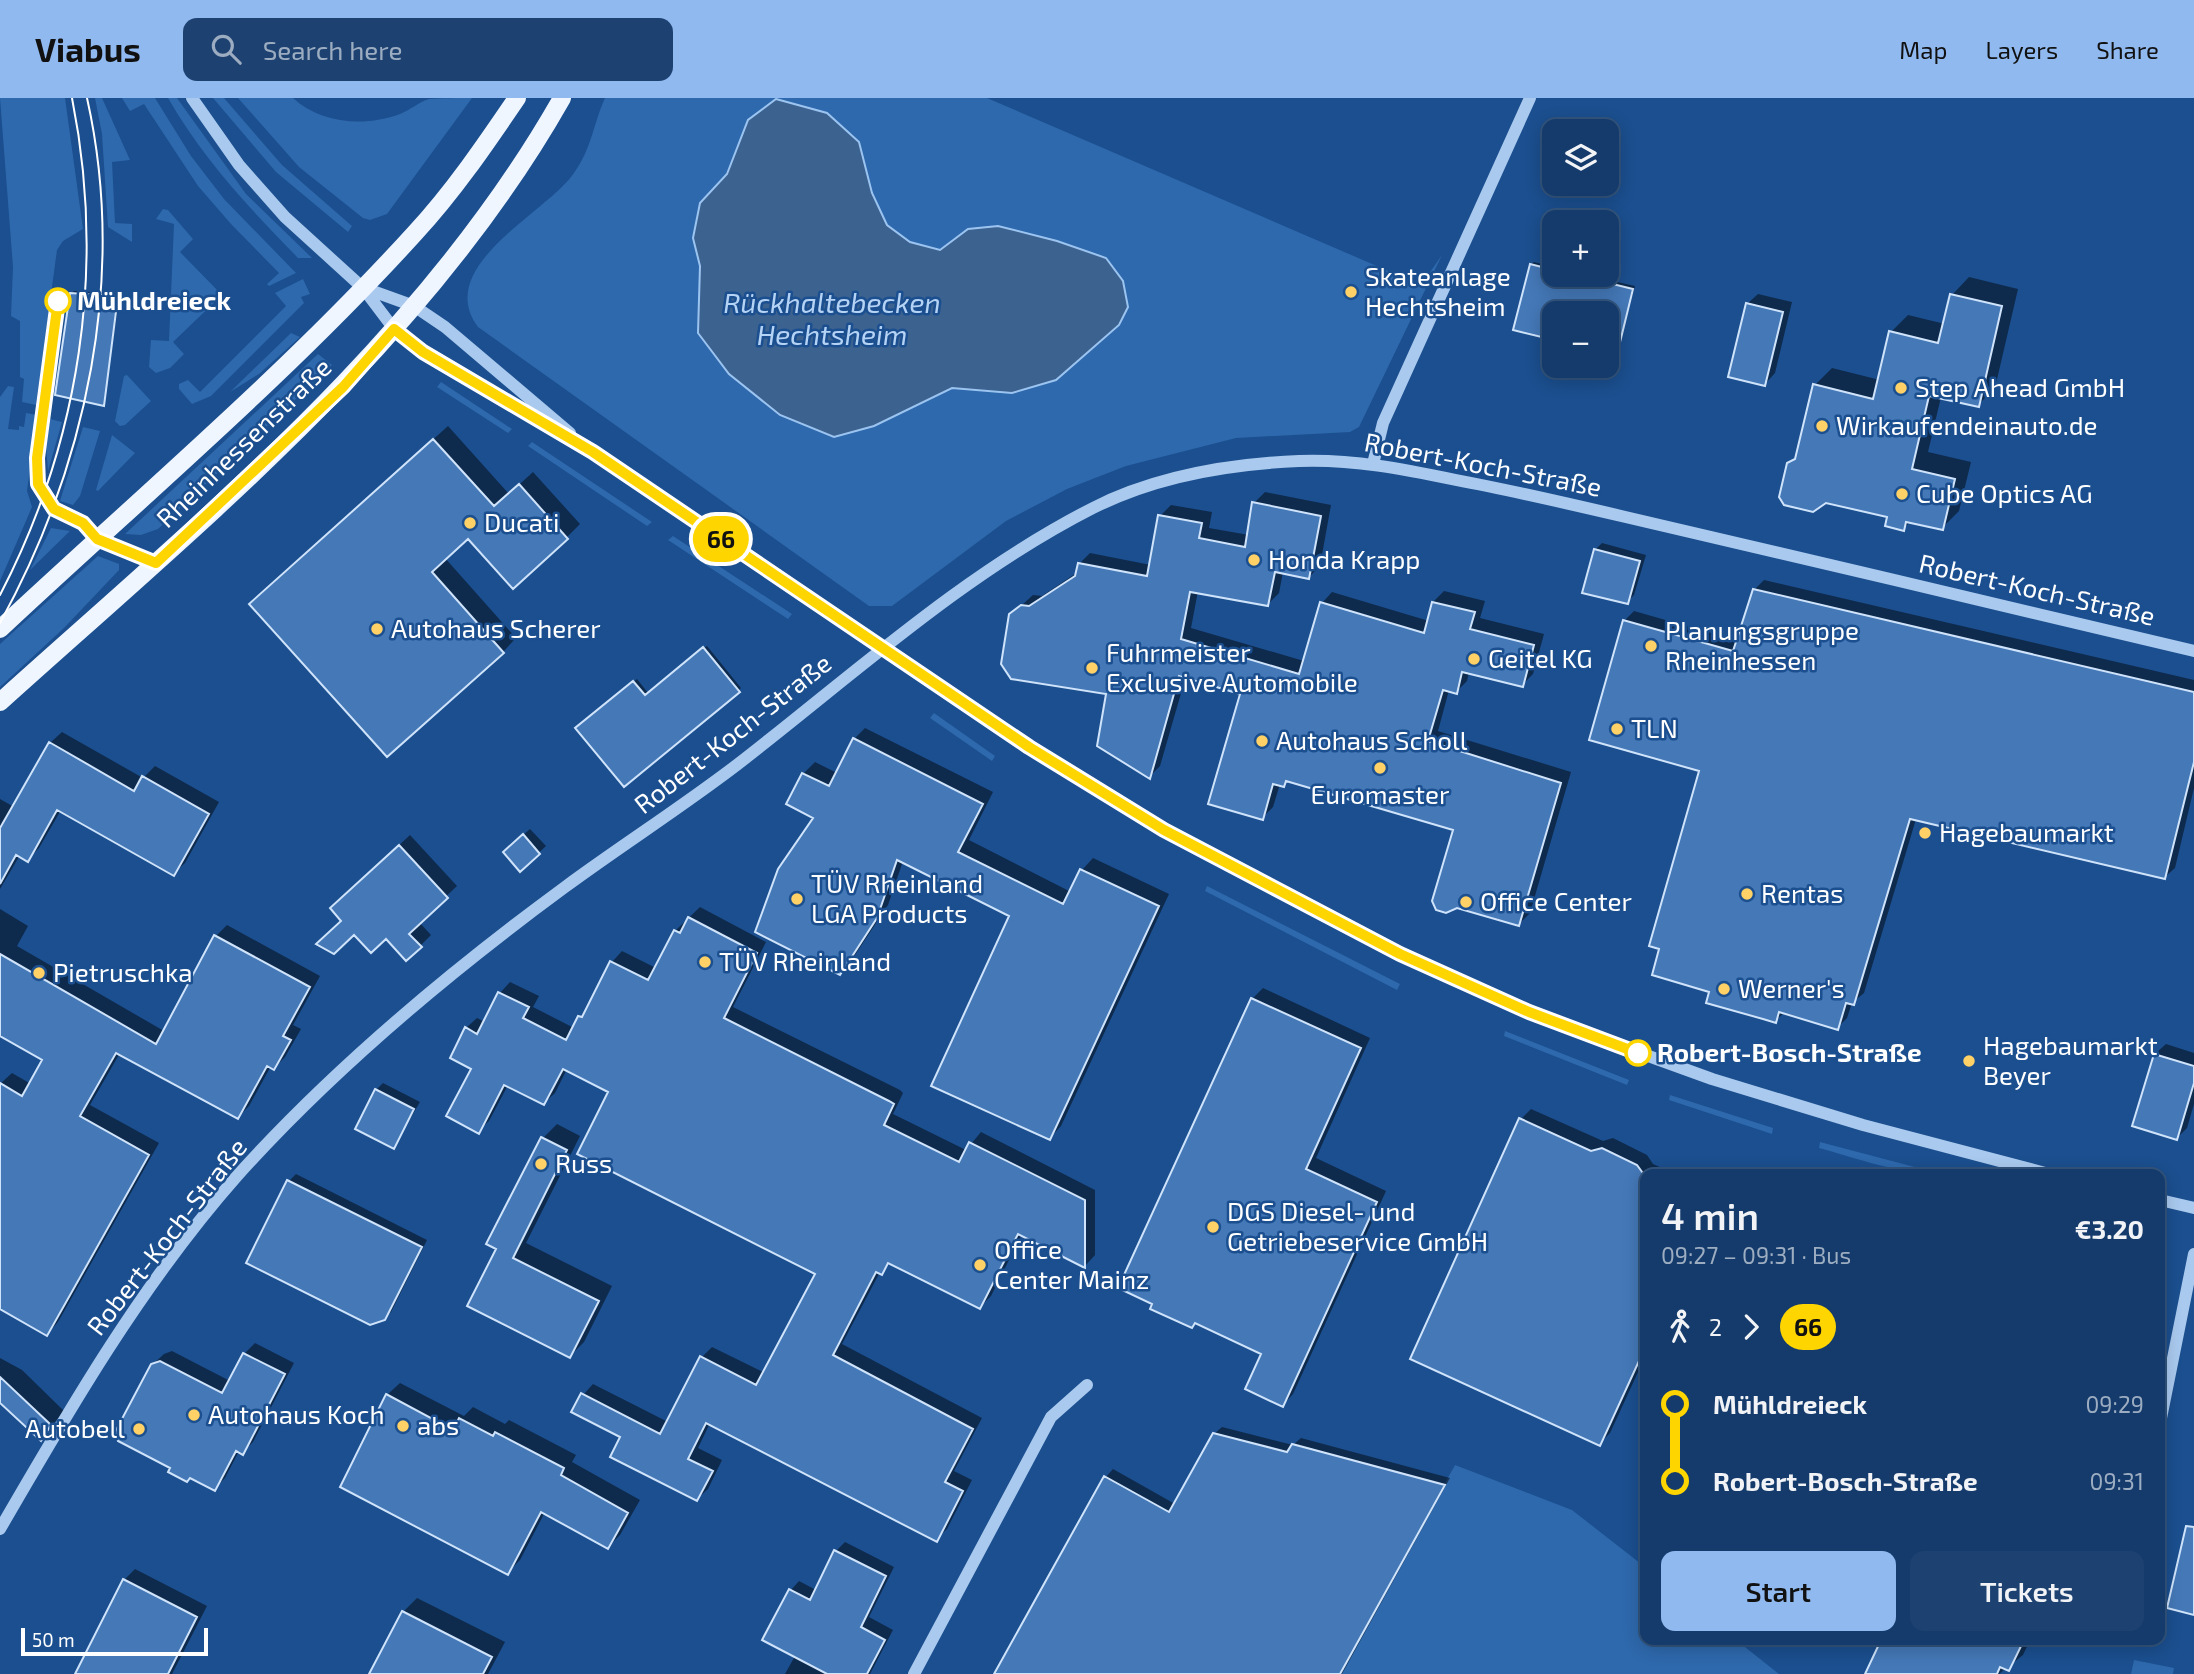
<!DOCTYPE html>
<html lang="en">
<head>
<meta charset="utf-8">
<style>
	:root { --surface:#143b6b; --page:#1d4271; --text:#f1f3f6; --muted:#9dadc1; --line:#33557e; --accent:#90b9f0 }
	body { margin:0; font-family:"Exo 2",sans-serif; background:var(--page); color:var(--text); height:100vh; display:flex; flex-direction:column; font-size:26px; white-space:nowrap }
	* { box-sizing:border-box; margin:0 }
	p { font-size:23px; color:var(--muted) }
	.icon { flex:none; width:38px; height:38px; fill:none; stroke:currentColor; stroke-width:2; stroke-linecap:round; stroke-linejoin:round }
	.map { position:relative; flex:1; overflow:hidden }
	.panel { position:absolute; left:1640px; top:1071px; width:525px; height:476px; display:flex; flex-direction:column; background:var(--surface); border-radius:14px; box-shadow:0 4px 18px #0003,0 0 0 2px var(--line) }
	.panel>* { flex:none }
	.badge { padding:0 14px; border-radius:23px; font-size:24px; line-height:46px }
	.controls { position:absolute; left:1542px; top:21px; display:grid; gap:14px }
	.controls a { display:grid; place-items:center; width:77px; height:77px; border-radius:14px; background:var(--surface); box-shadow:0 4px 18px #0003,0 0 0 2px var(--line); font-size:35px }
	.scale { position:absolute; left:21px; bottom:18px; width:187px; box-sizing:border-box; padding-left:7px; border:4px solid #fff; border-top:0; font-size:19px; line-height:24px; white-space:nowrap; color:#fff; -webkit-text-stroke:5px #1b4f8f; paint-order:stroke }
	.map>.badge { position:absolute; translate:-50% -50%; box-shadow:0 0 0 4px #fff }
	.legs { display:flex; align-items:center; gap:10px; height:77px; padding:0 21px; font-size:23px }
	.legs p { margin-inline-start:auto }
	.summary { display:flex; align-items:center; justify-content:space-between; height:119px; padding:0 21px }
	h1 { font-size:38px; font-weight:600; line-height:52px }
	.action { display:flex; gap:14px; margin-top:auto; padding:14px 21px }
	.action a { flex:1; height:80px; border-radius:14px; background:var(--accent); color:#111; font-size:28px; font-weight:600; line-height:80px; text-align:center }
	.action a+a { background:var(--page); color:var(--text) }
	ul { padding:0 21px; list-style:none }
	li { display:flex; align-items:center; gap:24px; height:77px; font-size:26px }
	li i { display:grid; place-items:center; width:10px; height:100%; margin:0 9px; background:currentColor }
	li i::after { content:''; width:18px; height:18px; margin:-9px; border:5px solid; border-radius:50%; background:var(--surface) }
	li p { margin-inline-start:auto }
	li:first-child i { background:linear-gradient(#0000 50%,currentColor 0) }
	li:last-child i { background:linear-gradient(currentColor 50%,#0000 0) }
	header { display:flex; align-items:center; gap:42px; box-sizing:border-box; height:98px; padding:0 35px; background:var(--accent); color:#111 }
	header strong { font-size:33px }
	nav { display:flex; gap:38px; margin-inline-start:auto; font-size:24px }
	.search { width:490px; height:63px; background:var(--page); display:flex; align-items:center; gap:18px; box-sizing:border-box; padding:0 24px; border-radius:14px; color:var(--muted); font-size:26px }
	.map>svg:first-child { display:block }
	.green { fill:#2e69ad }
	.water { fill:#3c6290; stroke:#9cc4f0; stroke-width:2 }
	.shadow { fill:#0007 }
	.building { fill:#4478b7; stroke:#cfe3fa; stroke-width:2 }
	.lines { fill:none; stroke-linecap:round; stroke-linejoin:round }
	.minor { stroke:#a9c9ee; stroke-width:12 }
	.major { stroke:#f0f6ff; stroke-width:18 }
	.tram { stroke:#fff; stroke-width:2 }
	.line-1-casing { stroke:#fff; stroke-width:16 }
	.line-1 { stroke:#ffd500; stroke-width:10 }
	.poi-dot { fill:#ffd166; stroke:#1b4f8f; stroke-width:2.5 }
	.stop-1-dot { fill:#fff; stroke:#ffd500; stroke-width:3.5 }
	.labels { text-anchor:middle; stroke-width:5; stroke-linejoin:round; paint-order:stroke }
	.poi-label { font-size:26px; fill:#fff; stroke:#1b4f8f; text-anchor:start }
	.stop-label { font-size:26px; font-weight:bold; fill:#fff; stroke:#1b4f8f; text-anchor:start }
	.street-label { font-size:26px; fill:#fff; stroke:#1b4f8f }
	.water-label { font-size:28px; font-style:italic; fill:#b5d3f5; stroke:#1b4f8f }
</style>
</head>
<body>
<header>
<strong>Viabus</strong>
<div class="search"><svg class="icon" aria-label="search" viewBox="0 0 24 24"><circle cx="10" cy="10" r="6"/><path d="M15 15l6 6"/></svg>Search here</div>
<nav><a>Map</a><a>Layers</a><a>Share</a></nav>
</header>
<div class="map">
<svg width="2194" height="1576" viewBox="0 0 2194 1576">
	<rect width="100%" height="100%" fill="#1b4f8f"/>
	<path class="green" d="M0,0H65L83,131L63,143L57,152L36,307L22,304L24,281L20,279V223L11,218L13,169Z
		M95,0H102L130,62L112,64L115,125L132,126V144L108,129L102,36Z
		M122,0H155L191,58L224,101L296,175L269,188L267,186L279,175L231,126L198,88L144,6L130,13Z
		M168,0H177L246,96L312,160H298C249,110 203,61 168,0Z
		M213,0H224L282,67L352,128L348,134L276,74Z
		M238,0H293C321,26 365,29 400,16C410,12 419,4 429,1C441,0 459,0 472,0L387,116L370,122L363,120L299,69Z
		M605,0H987L1421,187L1442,157L1359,329L1350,334L1236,340L1126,368L1067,391L1006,423L892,508H869L478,229C434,170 540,118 571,79C592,52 592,29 605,0Z
		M163,111L168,112L193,141L180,154L222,197L173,244L184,256L170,270L156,275L149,269L151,242L169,243L174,126L156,121Z
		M303,181L310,196L301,199L304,205L211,298L192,306L179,291V286L188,282L200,294L286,208L275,195Z
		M291,235L300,239L259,276L230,294Z
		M318,256L332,267L158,431L141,437L125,436Z
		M127,277L151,303L125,327L120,328L115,323L124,278Z
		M441,284L512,331L508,335L437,289Z
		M8,288L14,289L8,331L19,332V328L24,329L26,315L37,317L27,393L32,409L0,483V299Z
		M50,321L62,324L48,373L46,349Z
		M83,329L100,333L80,398L73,407L60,403Z
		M112,337L135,355L98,393L96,392Z
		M532,344L652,424L647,428L528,348Z
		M51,430L70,433L30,472Z
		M673,438L792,516L788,521L668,442Z
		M98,458L119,466V472L64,530L0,589V546Z
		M934,615L995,658L992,663L930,620Z
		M1207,788L1400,886L1397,892L1205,793Z
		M1505,933L1629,982L1627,987L1504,938Z
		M1670,997L1773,1030L1772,1036L1669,1002Z
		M1820,1044L1941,1076C1900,1076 1859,1061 1819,1050Z
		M1455,1367L1572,1412L1645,1469V1542H1736L1779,1576H1340Z
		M2134,1562L2174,1570L2173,1576H2131Z"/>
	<path class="water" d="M776,1L827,15L859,44L872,95L887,127L910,144L940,152L968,131L998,128L1057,143L1106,160L1123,183L1128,209L1119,227L1056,282L1012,295L952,290L874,328L834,339L780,317L729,276L698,235L700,168L693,140L700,105L727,76L748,22Z"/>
	<path class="shadow" d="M1534,164L1554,169V177H1587L1635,188L1613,267L1606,215H1554V240L1531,167Z
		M1969,179L2018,191L1995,290L1978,307L1941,299L1928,354L1971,364L1959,413L1942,430L1911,423L1903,431L1889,418L1789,366L1797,358L1815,287L1832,270L1880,282L1891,234L1908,217L1945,226L1952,197Z
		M74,193L120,196L103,306L71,196Z
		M1758,196L1792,204L1775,275L1765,286L1747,206Z
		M448,328L509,396L533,374L580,426L566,440L468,439L445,460L516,540L503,554L265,493Z
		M1265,394L1331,407L1320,468L1309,479L1283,474L1279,495L1268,506L1198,493L1191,530L1304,563L1322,505L1332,494L1429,523L1433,504L1444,493L1485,503L1480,520L1544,536L1533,576L1522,587L1469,574L1467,583L1456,594L1449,592L1438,633L1571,674L1530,815L1519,826L1455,731L1288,682L1280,686L1273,709L1262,720L1242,594L1186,578L1160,668L1149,679L1108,594L1011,517L1033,497L1042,498L1078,474L1079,466L1090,455L1151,467L1160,418L1171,407L1212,414L1209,430L1249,437L1254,405Z
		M1602,445L1646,457L1634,497L1627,504L1595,452Z
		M1764,482L2194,582V690L2175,770L2165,779L1916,721L1864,895L1852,905L1847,920L1837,930L1785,914L1775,923L1712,893L1701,672L1624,523L1634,513L1739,543L1754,492Z
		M707,548L741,590L739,592L580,627L637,581L648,595Z
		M865,630L993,694L969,742L1071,794L1082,772L1093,760L1169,796L1061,1028L1050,1040L1012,817L903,763L888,807L851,863L840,875L815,719L803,676L815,664L837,675L854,641Z
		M62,634L143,680L155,668L219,704L185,765L173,776L61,712L39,750L28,761L20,757L0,791V701L14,709L50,645Z
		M530,731L546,748L521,771L512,747Z
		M410,737L457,788L419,824L431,837L420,848L343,822V800Z
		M700,809L766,844L733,909L900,992L903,995L893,1016L966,1052L981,1034L1095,1092V1157L1085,1168L1022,1136L991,1198L980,1209L891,1164L880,1174L842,1246L982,1320L954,1373L972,1382L947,1431L936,1441L710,1325L698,1350L722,1362L708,1391L697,1401L622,1338L583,1297L593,1286L668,1324L702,1259L712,1249L765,1275L818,1176L610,993L567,971L555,995L544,1005L508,987L489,1023L478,1033L466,930L477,920L485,924L500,895L510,884L539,898L533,909L574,930L589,910L612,864L622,853L656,870L675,833Z
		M0,811L28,828L17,848L164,933L216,838L227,827L320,878L293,927L301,931L285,959L274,970L271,968L249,1008L238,1019L120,955L90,1007L159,1045L58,1224L47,1236L0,1209V986L12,975L31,986L44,962L0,936Z
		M1263,890L1370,940L1316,1060L1386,1093L1293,1296L1283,1307L1264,1255L1197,1224L1192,1228L1252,901Z
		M2166,946L2194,955V1006L2187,1030L2177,1040L2155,956Z
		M383,985L420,1004L394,1048L376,992Z
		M1531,1011L1603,1043L1613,1040L1647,1057L1653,1066L1675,1076H1645V1259L1610,1335L1599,1346L1521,1021Z
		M557,1026L580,1038L526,1145L612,1188L584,1244L570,1258L498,1150L488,1145L543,1040Z
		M296,1076L427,1142L391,1214L384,1221L248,1164L289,1083Z
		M255,1245L294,1265L253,1344L243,1354L239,1353L225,1380L214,1391L152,1267L164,1256L172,1253L230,1283L244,1256Z
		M0,1260L22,1272L64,1313L41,1341L0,1302Z
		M400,1285L464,1318L473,1309L505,1326L509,1322L576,1357L572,1364L640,1402L620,1437L608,1449L545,1414L520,1462L507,1475L387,1297Z
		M1222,1329L1293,1347L1301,1340L1450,1380L1342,1576H996L1106,1379L1113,1371L1175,1406L1214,1336Z
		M845,1444L894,1469L869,1519L893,1532L870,1576H785L795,1558L791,1492L799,1483L816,1492L836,1453Z
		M135,1471L207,1508L172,1576H77L124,1482Z
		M417,1500L505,1544L488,1576H371L403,1514Z
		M1883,1542H2030L2023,1557L1999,1576H1867Z"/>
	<path class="building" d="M1530,166L1554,172V177H1576L1633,191L1614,269L1606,268V215H1554V242L1513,232Z
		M70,195L118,198L104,308L55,297Z
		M1950,196L2002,208L1979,309L1929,298L1912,371L1955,381L1943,432L1906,424L1904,433L1885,428L1887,419L1826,405L1813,414L1784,407L1779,399L1787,365L1795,361L1813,286L1873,301L1889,233L1938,245Z
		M1746,205L1783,214L1765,288L1728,279Z
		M433,341L494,408L519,386L568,441L513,491L468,441L432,474L504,555L387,659L249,506Z
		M1252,404L1321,418L1309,481L1275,474L1268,508L1190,494L1181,541L1299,576L1320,504L1424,535L1432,504L1475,514L1470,531L1534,547L1523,589L1462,574L1457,596L1443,592L1428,643L1561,685L1519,828L1457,810L1446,815L1436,812L1432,803L1453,732L1286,683L1284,689L1273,686L1263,722L1208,706L1240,596L1179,578L1150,681L1097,648L1106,596L1011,581L1001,566L1009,516L1021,507L1029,508L1075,478L1078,465L1147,478L1158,417L1202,425L1199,440L1245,449Z
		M1594,451L1640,463L1628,506L1582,495Z
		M1753,491L2194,594V664L2165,781L1910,721L1854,907L1846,905L1838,932L1779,914L1776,925L1763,921L1706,905L1709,894L1652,877L1659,851L1649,848L1699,673L1589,642L1623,522L1733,553Z
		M703,549L740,594L624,689L575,630L633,583L645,597Z
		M853,640L983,706L958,754L1063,806L1080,771L1159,808L1050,1042L931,988L1009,818L897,762L877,820L840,877L755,834L778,771L813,720L786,706L802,675L829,688Z
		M49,644L134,693L142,678L209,716L174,778L57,712L28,764L16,757L0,786V730Z
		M523,736L540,756L520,774L503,754Z
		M399,747L448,800L409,836L422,849L406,863L386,841L371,855L354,837L334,856L316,846L341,823L330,810Z
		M688,819L757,855L724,920L889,1003L894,1006L884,1027L959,1064L969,1044L1085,1102V1170L1018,1136L980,1211L888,1165L882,1177L876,1174L833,1257L973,1331L945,1384L963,1393L937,1444L706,1325L688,1361L713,1373L697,1403L610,1359L620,1339L571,1314L581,1295L660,1336L700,1258L756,1287L815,1176L577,1056L608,994L563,971L544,1007L504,987L479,1036L446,1018L471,971L450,960L465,929L477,936L498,894L529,909L523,920L566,942L578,918L582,919L610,863L648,882L674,832L680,835Z
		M214,837L310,889L283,938L291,942L274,972L267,968L238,1021L116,955L80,1018L149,1057L47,1238L0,1211V985L22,998L42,962L0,938V856L156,946Z
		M1251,900L1361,950L1306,1071L1377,1104L1283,1309L1245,1291L1261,1256L1195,1225L1192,1230L1150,1211L1152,1206L1118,1190Z
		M2154,956L2194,968V985L2177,1042L2132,1028Z
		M375,991L414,1011L394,1051L355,1031Z
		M1519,1020L1591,1053L1602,1050L1637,1067L1645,1078V1250L1600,1348L1410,1261Z
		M541,1039L567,1052L513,1160L599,1203L570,1260L467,1208L496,1151L486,1146Z
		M287,1082L422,1149L385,1222L370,1227L246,1165Z
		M243,1255L285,1276L243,1357L236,1353L215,1393L190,1380L187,1384L168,1374L170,1370L118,1343L115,1334L151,1266L160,1263L222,1295Z
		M0,1279L51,1327L41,1343L0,1305Z
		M386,1296L453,1332L459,1320L493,1338L495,1334L564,1370L561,1377L628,1415L608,1451L541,1414L508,1477L340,1389Z
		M1213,1335L1287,1354L1292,1346L1445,1387L1340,1576H994L1104,1378L1169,1414Z
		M2186,1428L2194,1429V1517L2167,1510Z
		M834,1452L886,1478L861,1529L885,1542L867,1576H827L762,1542L789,1491L810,1502Z
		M123,1481L197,1519L168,1576H75Z
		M402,1513L492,1559L483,1576H369Z
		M1881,1542H2024L2009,1573L2000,1569L1997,1576H1865Z"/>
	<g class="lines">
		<path class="minor" d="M192,0L239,67L285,119L363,190L394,231L423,254L593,354L1029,649L1164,732L1400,856L1560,926L1712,981L1863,1027L2049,1076
			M364,190L414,208L445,229L570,335
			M1373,366L1383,325L1530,0
			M2160,1102L2194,1110
			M2160,1325L2194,1156
			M0,1431C70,1310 144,1183 237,1078C334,970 448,875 565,789C622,747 682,709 738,666C853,577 963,476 1093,410C1156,378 1229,366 1299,363C1353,361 1403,371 1456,382C1526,395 1595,412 1664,428C1841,469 2017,511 2194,553
			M914,1576L1051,1319L1087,1287"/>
		<path class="major" d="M0,531C140,400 286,277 415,135C453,94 485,47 517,0
			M0,604C204,420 425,242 562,0"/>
		<path class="tram" d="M0,497C80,343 106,170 72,0
			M0,525C87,366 127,179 87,0"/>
	</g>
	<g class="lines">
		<g class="line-1-casing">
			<path id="line-1" d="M58,203L37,360L38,386L54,411L83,425L97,441L156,465L343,289L394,231L423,254L593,354L1029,649L1164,732L1400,856L1529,914L1638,955"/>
		</g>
		<use href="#line-1" class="line-1"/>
	</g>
	<g class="poi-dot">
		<circle cx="1351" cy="194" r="7"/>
		<circle cx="1901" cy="290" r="7"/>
		<circle cx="1822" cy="328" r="7"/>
		<circle cx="1902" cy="396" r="7"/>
		<circle cx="470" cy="425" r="7"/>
		<circle cx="1254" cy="462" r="7"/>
		<circle cx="377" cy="531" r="7"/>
		<circle cx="1651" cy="548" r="7"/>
		<circle cx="1474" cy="561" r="7"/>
		<circle cx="1092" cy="570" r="7"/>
		<circle cx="1617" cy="631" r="7"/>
		<circle cx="1262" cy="643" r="7"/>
		<circle cx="1380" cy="670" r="7"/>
		<circle cx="1925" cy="735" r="7"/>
		<circle cx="1747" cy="796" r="7"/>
		<circle cx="797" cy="801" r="7"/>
		<circle cx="1466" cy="804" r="7"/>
		<circle cx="705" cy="864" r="7"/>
		<circle cx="39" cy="875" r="7"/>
		<circle cx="1724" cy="891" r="7"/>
		<circle cx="1969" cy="963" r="7"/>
		<circle cx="541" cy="1066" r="7"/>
		<circle cx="1213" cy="1129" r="7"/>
		<circle cx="980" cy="1167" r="7"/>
		<circle cx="194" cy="1317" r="7"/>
		<circle cx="403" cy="1328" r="7"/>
		<circle cx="139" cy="1331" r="7"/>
	</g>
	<g class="stop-1-dot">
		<circle cx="58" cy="203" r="12"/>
		<circle cx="1638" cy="955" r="12"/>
	</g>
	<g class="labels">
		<g class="poi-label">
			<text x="1365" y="188">Skateanlage<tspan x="1365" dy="30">Hechtsheim</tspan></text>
			<text x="1915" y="299">Step Ahead GmbH</text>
			<text x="1836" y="337">Wirkaufendeinauto.de</text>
			<text x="1916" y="405">Cube Optics AG</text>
			<text x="484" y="434">Ducati</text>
			<text x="1268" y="471">Honda Krapp</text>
			<text x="391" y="540">Autohaus Scherer</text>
			<text x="1665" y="542">Planungsgruppe<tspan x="1665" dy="30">Rheinhessen</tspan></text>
			<text x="1106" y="564">Fuhrmeister<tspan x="1106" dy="30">Exclusive Automobile</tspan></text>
			<text x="1488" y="570">Geitel KG</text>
			<text x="1631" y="640">TLN</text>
			<text x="1276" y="652">Autohaus Scholl</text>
			<text x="1380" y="706" text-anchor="middle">Euromaster</text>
			<text x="1939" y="744">Hagebaumarkt</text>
			<text x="811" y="795">TÜV Rheinland<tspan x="811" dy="30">LGA Products</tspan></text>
			<text x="1761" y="805">Rentas</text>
			<text x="1480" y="813">Office Center</text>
			<text x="719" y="873">TÜV Rheinland</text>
			<text x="53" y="884">Pietruschka</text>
			<text x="1738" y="900">Werner's</text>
			<text x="1983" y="957">Hagebaumarkt<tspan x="1983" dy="30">Beyer</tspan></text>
			<text x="555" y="1075">Russ</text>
			<text x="1227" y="1123">DGS Diesel- und<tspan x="1227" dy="30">Getriebeservice GmbH</tspan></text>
			<text x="994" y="1161">Office<tspan x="994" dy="30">Center Mainz</tspan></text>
			<text x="208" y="1326">Autohaus Koch</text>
			<text x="417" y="1337">abs</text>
			<text x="125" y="1340" text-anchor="end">Autobell</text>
		</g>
		<g class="stop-label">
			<text x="77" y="212">Mühldreieck</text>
			<text x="1657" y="964">Robert-Bosch-Straße</text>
		</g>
		<g class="street-label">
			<text transform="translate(244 345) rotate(-44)" y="9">Rheinhessenstraße</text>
			<text transform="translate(1483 367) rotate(11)" y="9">Robert-Koch-Straße</text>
			<text transform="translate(2037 492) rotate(13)" y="9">Robert-Koch-Straße</text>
			<text transform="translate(733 636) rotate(-38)" y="9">Robert-Koch-Straße</text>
			<text transform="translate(167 1139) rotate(-52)" y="9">Robert-Koch-Straße</text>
		</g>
		<g class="water-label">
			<text x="832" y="215">Rückhaltebecken<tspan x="832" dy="32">Hechtsheim</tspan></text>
		</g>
	</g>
</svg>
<div class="controls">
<a><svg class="icon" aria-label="layers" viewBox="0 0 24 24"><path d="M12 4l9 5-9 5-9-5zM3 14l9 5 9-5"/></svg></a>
<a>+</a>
<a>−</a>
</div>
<div class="scale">50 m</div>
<b class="badge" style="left:721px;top:441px;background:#ffd500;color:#111">66</b>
<section class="panel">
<div class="summary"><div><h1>4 min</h1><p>09:27 – 09:31 · Bus</p></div><b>€3.20</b></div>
<div class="legs"><svg class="icon" aria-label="walk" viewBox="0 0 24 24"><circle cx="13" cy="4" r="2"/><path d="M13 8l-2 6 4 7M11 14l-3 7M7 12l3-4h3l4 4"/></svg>2<svg class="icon" aria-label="forward" viewBox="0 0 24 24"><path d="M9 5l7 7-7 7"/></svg><b class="badge" style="background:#ffd500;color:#111">66</b></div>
<ul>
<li><i style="color:#ffd500"></i><b>Mühldreieck</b><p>09:29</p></li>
<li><i style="color:#ffd500"></i><b>Robert-Bosch-Straße</b><p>09:31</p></li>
</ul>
<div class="action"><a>Start</a><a>Tickets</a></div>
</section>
</div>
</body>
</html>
